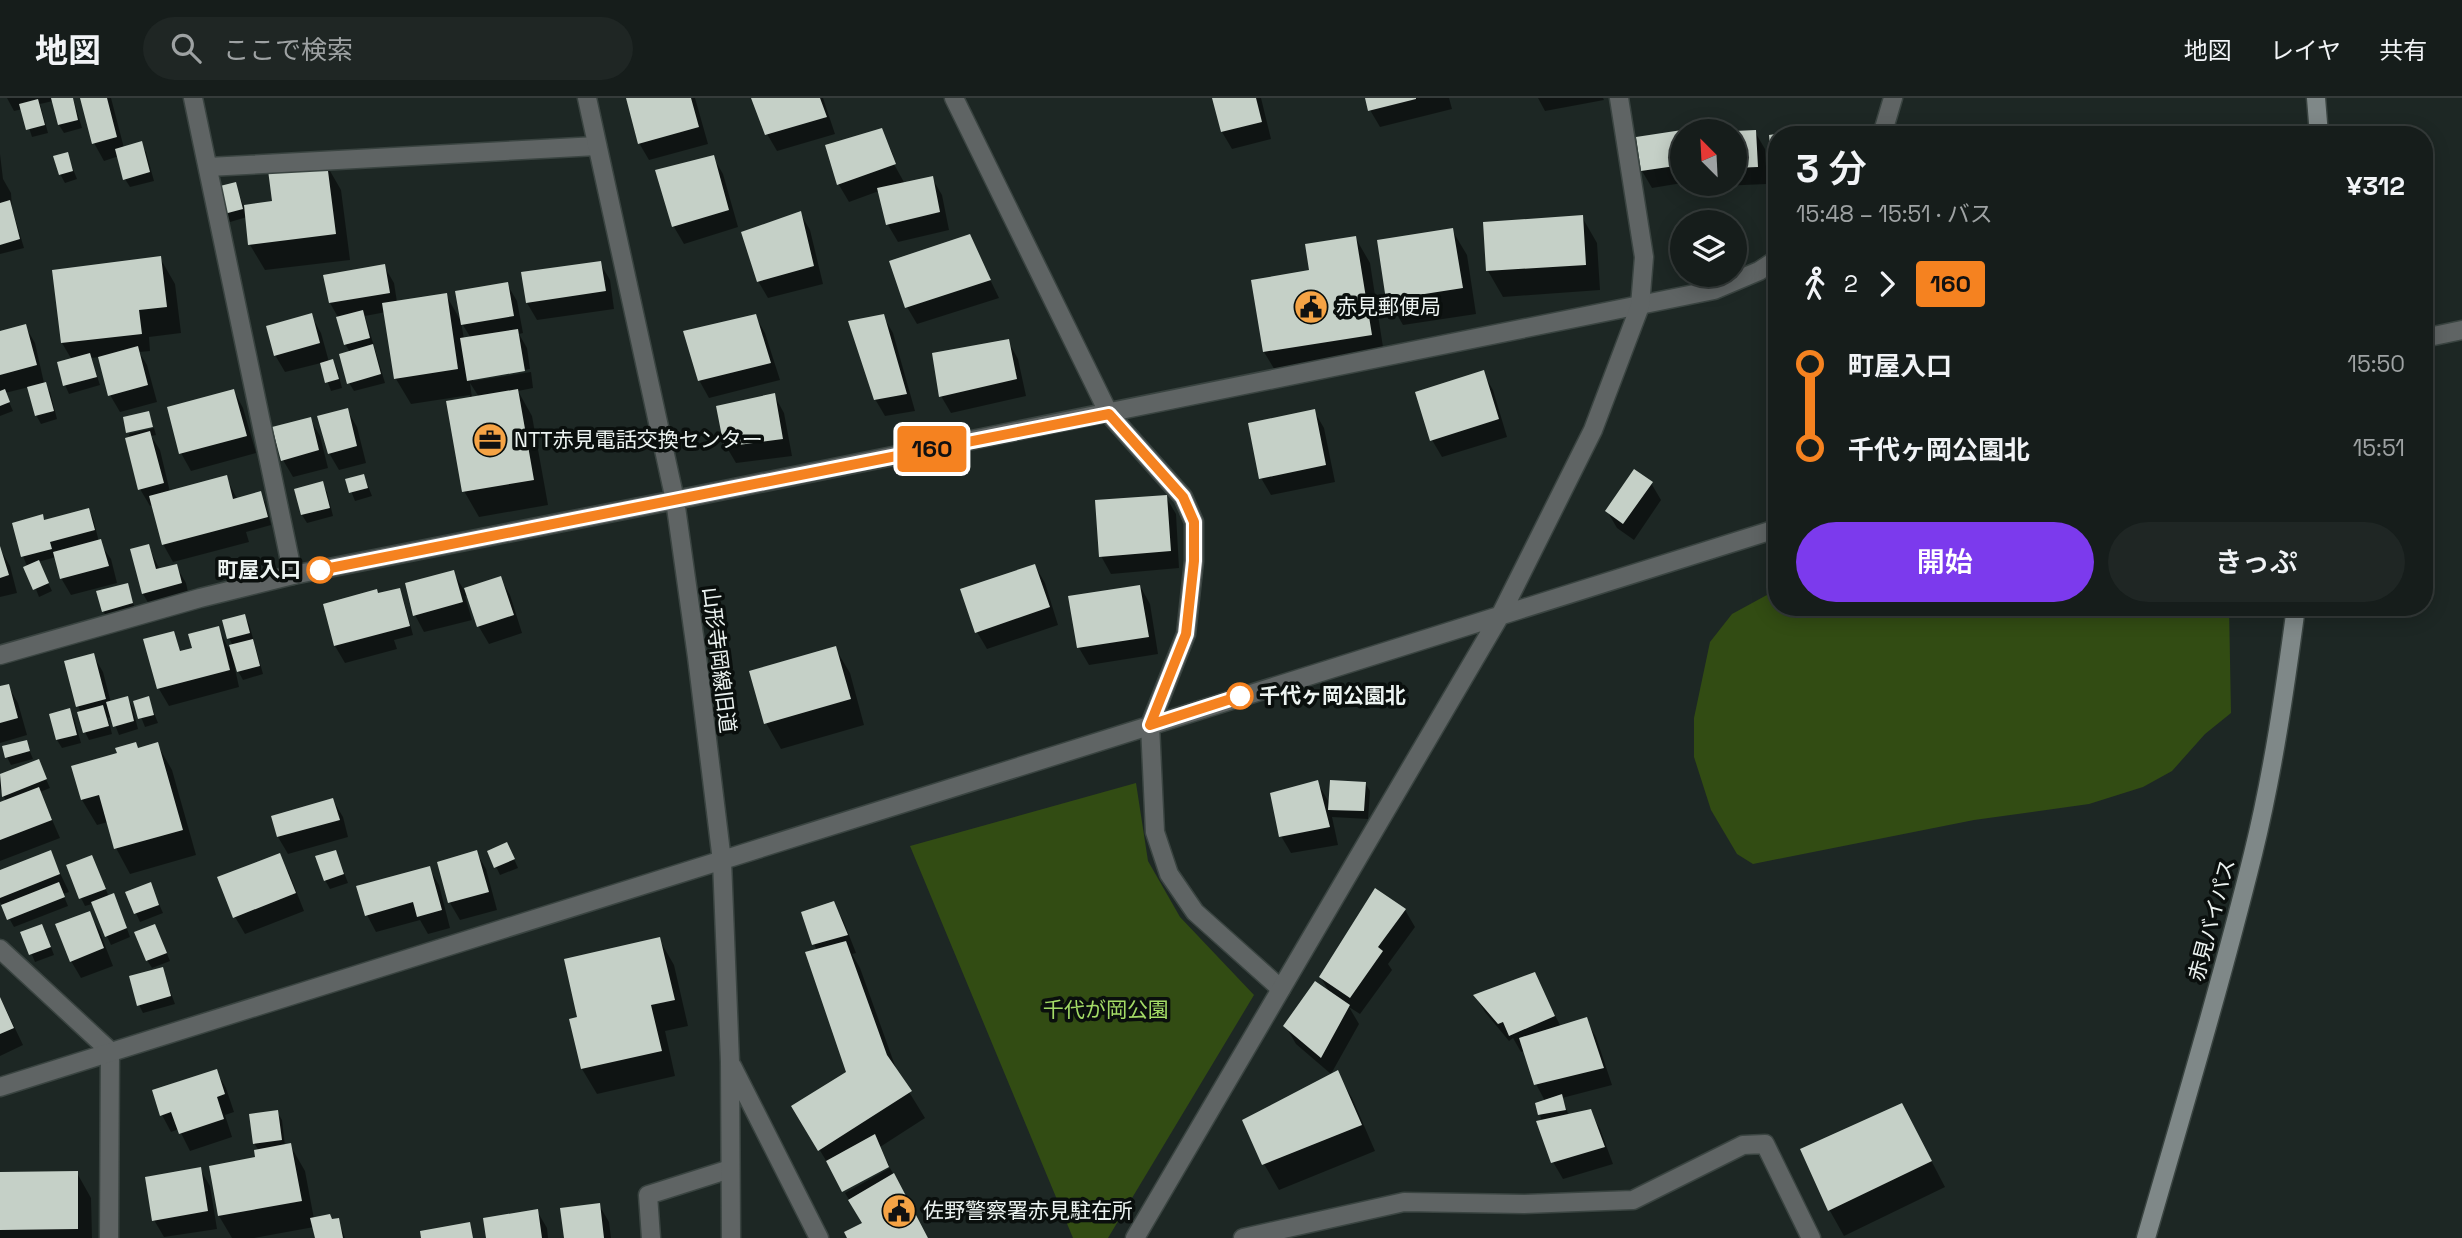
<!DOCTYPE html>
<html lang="ja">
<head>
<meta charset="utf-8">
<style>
	:root { --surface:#161d1b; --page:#1f2624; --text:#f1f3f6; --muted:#9ea2a3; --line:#353b3a; --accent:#7c3aed }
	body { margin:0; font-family:"Space Grotesk","Noto Sans JP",sans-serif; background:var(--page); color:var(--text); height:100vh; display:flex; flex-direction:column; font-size:26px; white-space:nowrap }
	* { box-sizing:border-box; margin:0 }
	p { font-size:23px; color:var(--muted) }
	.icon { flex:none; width:38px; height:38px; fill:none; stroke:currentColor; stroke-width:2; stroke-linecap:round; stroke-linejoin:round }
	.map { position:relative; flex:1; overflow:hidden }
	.details { position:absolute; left:1768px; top:28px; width:665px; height:490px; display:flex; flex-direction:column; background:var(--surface); border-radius:28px; box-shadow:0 4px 18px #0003,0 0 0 2px var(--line) }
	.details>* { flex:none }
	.badge { padding:0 14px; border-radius:5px; font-size:24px; line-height:46px }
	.needle { width:46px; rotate:336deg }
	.tools { position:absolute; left:1670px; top:21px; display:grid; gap:14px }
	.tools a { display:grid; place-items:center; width:77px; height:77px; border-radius:50%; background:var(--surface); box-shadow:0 4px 18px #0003,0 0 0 2px var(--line); font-size:35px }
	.map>.badge { position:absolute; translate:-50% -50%; box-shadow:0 0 0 4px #fff }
	.legs { display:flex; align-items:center; gap:10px; height:77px; padding:0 28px; font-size:23px }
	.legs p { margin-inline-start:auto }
	.headline { display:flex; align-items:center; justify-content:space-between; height:119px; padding:0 28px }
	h1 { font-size:38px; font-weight:600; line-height:52px }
	.cta { display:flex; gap:14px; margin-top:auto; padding:14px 28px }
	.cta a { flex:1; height:80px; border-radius:42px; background:var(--accent); color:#fff; font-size:28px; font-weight:600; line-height:80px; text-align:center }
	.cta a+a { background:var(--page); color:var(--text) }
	ul { padding:0 28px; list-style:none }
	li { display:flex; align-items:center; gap:24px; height:84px; font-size:26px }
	li i { display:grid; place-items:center; width:10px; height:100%; margin:0 9px; background:currentColor }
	li i::after { content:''; width:18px; height:18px; margin:-9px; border:5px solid; border-radius:50%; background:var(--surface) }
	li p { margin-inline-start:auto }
	li:first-child i { background:linear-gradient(#0000 50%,currentColor 0) }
	li:last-child i { background:linear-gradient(currentColor 50%,#0000 0) }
	header { display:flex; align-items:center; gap:42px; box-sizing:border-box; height:98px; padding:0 35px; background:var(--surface); border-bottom:2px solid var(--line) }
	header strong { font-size:33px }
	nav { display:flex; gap:38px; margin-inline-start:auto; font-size:24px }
	.search { width:490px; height:63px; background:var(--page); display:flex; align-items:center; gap:18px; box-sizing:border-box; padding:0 24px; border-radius:38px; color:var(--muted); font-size:26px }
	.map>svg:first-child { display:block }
	.green { fill:#324c13 }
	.shadow { fill:#0007; fill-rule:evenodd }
	.building { fill:#c5d0c7 }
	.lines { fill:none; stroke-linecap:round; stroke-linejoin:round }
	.minor-casing { stroke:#3a4441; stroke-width:21 }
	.tertiary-casing { stroke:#3a4441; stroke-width:21 }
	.secondary-casing { stroke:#3a4441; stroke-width:21 }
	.minor { stroke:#5f6464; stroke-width:18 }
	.tertiary { stroke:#5f6464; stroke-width:18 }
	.secondary { stroke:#7f8888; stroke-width:18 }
	.line-1-casing { stroke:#fff; stroke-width:16 }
	.line-1 { stroke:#f58220; stroke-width:10 }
	.stop-1-dot { fill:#fff; stroke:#f58220; stroke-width:3.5 }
	.labels { text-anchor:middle; stroke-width:7; stroke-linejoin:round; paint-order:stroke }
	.poi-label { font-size:21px; fill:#ecf3f1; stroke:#0a0f0d; text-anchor:start }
	.stop-label { font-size:21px; font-weight:bold; fill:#ecf3f1; stroke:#0a0f0d; text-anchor:end }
	.street-label { font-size:21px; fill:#ecf3f1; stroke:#0a0f0d }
	.park-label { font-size:21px; fill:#a4dc67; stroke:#0a0f0d }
</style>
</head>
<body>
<header>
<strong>地図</strong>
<div class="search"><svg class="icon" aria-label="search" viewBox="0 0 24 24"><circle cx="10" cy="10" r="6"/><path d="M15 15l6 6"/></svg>ここで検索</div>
<nav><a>地図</a><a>レイヤ</a><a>共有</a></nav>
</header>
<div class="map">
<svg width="2462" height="1140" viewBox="0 0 2462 1140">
	<rect width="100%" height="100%" fill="#1d2724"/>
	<path class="green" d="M1776,492V509H2229L2231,615L2205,636L2172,673L2143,689L2089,706L1974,722L1753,766L1737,756L1711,712L1694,659V620L1710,544L1732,516Z
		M1136,685L1148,763L1180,819L1254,897L1108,1140H1073L910,748Z"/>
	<path class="shadow" d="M7,0H73L82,30L64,35L59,27L53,3L40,6L48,35L32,39L23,11L14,13Z
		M81,0H111L124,50L141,46L146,54L154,83L130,89L125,81L119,58L104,63L94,45Z
		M628,0H695L708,46L649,62L639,45Z
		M753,0H823L835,36L777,53L767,36Z
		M1214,0H1261L1271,41L1232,51L1222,34Z
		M1367,0H1449L1452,11L1380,29L1370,12Z
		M1538,0H1603L1604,2L1545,13Z
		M882,32L897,65L893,57L890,59L905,86L932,80L942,97L949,132L898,144L888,127L879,93L849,104L839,87L827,49Z
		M1682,34V85L1652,90L1642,73Z
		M1755,34L1765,51L1767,86L1720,88L1718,86H1734V35Z
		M0,56L3,81L11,95L12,110L24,150L0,156Z
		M67,56L77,81L65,85L60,76Z
		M713,59L723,76L738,129L684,146L674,129L657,73Z
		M326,66L341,92L350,162L265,172L250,147L247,119L230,124L225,116L235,86L244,109L274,105Z
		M800,115L810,132L823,186L768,200L758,183Z
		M1582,119L1597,145L1600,192L1503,199L1488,173Z
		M1452,132L1467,157L1476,216L1403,227L1388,201Z
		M969,138L999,200L917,226L907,209Z
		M1355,139L1370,165L1385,262L1279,279L1264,254L1311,174Z
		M160,160L175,186L181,235L149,239L150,253L139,254L147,267L157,304L120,314L110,297L100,259L91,260L100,287L69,296L65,287L72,262L62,245L54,173Z
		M600,165L610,182L614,211L537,222L527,205Z
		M384,168L394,185L397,204L446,197L462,225L507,186L517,203L523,235L519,236L527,250L530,271L473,280V283L531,274L533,290L518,293L532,318L548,407L479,419L464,393L470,297L411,306L396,281L386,214L365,218L385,285L354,293L349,285L350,254L345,246L338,219L330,205L325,178ZM461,224L471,240L464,241ZM470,285L479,299L472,300Z
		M311,217L321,235L329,264L333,263L337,271L342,290L331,293L321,265L285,274L275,257Z
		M755,218L765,235L780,282L709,300L699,282Z
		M883,218L893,235L915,313L885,318L875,301Z
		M25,228L35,245L44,285L50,294L57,321L41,326L36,317L29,289L5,295L13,313L0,318V235Z
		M1008,243L1018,261L1026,298L951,315L941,298Z
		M1483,275L1493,292L1507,339L1442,359L1432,342Z
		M234,293L243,310L256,355L191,373L181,355Z
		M774,297L784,315L792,358L736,365L726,348Z
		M347,312L357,329L366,365L339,372L329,355Z
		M1314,313L1324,330L1335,384L1271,397L1261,380Z
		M310,321L320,338L328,370L293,379L283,362Z
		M154,330L156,337L151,338L160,352L170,394L226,379L237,401L260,395L265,404L271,427L246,434L249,444L173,464L163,446L153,407L150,408L140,391L129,336Z
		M364,378L372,398L355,403L347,383Z
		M1651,385L1661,402L1634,442L1617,430L1607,413Z
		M322,386L327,394L333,418L307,425L302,417Z
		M1166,399L1176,416L1179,470L1111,476L1101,458Z
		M89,412L93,420L99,444L111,461L117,485L71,497L61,480L56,459L38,464L52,493L39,499L23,458L42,418L45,424Z
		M148,448L160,472L176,468L186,485L190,503L153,513L143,496Z
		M0,451L10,468L17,495L0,499Z
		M1035,468L1045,485L1058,527L987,551L977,534Z
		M453,474L464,492L500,480L510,497L522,535L489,546L479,529L468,498H465L472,522L424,534L415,517Z
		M127,487L136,514L108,521L103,513Z
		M1140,488L1150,506L1158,556L1089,567L1079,550L1070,500Z
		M399,492L403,500L413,537L394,542L397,551L345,565L335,548L325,507Z
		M244,518L249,526L263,576L243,582L234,566L239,589L169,608L159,591L151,564L174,535L181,555L194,551L218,530L228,549L233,548L229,540Z
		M835,550L850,575L864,627L781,651L766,625Z
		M93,557L103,574L111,605L127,600L132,608L138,631L119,637L112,619L108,620L112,636L89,642L85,634L81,614L78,608Z
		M8,588L18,605L27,637L0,645V590Z
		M148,600L158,625L145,629L135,604Z
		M69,612L74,620L81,645L62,650L57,642L51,617Z
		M26,644L33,661L11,667L7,659Z
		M157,646L172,672L196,757L130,776L116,750L108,724L97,727L82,702L73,669Z
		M38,663L50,690L40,694L60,740L0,763V706L6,703L0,690V678Z
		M1317,684L1330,706L1365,685L1370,693L1368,721L1332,719L1338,747L1291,755L1281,738Z
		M333,702L343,719L348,739L288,756L278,739L273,719Z
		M50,754L69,794L63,796L68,808L14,829L0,804V774Z
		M336,754L348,785L330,791L325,782Z
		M476,754L486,771L497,812L460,822L450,805L439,765Z
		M489,754H511L518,770L500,777Z
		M279,758L289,775L304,813L245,836L235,819Z
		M92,759L109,799L118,806L130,839L111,847L92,806L85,808L81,800Z
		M429,770L439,787L450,830L428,836L420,822L376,834L367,817Z
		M150,786L163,815L140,824L127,795Z
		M833,805L843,822L856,855L852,856L860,870L898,976L925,1020L880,1049L889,1067L843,1091L794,1009L848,975L817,852L814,846Z
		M1405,812L1415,829L1388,866L1392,872L1360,916L1349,909L1359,926L1331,976L1296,946L1286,929L1330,895L1321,880Z
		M89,815L99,832L113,868L81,880L71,863Z
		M23,835L46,836L54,857L35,864Z
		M159,836L170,863L152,870L147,862Z
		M659,841L674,867L688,928L665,933L675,978L597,996L582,971L580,920Z
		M162,871L175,906L143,915L139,907Z
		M1534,876L1561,929L1586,922L1596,939L1612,987L1562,1000L1569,1018L1590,1013L1600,1031L1613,1066L1563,1081L1553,1064L1537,1006L1545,1003L1536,986L1525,953L1521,954L1513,940L1509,943L1485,914L1475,898Z
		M0,899L23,947L0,958Z
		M216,973L226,990L234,1014L225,1017L232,1039L190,1053L179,1031L171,1034L162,1017Z
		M1337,975L1352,1000L1375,1053L1279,1092L1264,1066Z
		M1902,1007L1945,1089L1844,1138L1830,1113L1802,1052Z
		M277,1014L282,1022L285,1048L290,1047L305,1073L314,1121L338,1122L345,1140H317L314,1129L254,1140H232L219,1118L211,1069L257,1061L259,1053L254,1045Z
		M890,1070L928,1140H849L864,1126L845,1095Z
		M200,1071L210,1088L217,1131L164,1139L154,1122Z
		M0,1075H77L91,1100L92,1140H0Z
		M599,1107L609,1124L611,1140H565Z
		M537,1113L547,1130L548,1140H488Z"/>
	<path class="building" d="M51,0H73L78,22L58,27Z
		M80,0H107L117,39L92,46Z
		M626,0H691L699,29L638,46Z
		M751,0H820L827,19L765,37Z
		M1212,0H1256L1262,24L1221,34Z
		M1365,0H1416V1L1368,13Z
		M38,1L45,27L26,32L19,6Z
		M882,30L896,66L837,87L825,47Z
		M1682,32V67L1641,73L1636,39Z
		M1756,32L1758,69L1734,70V33Z
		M1817,32V37H1787V35Z
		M1776,36V68L1772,69L1769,37Z
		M142,43L150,74L123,82L115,51Z
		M68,54L73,73L59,77L53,58Z
		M714,57L729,112L672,129L655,72Z
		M327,65L336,136L248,147L244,107L272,103L268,72Z
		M933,78L940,114L886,127L877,90Z
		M236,84L243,111L224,116L216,89Z
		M10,102L20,141L0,147V105Z
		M801,113L814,168L757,184L741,134Z
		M1583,117L1586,167L1486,173L1483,124Z
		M1453,130L1463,190L1386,202L1377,142Z
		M970,136L991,182L905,210L889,163Z
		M1356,138L1372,237L1263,254L1251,182L1309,172L1305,146Z
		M161,158L167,209L139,212L142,236L61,245L52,172Z
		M601,163L606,193L526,205L521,174Z
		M385,166L390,195L329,205L323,177Z
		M508,184L514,218L461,227L455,193Z
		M447,195L458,271L394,281L382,205Z
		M363,212L370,240L344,247L336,219Z
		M312,215L320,245L274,258L266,228Z
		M756,216L771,265L698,283L683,233Z
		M884,216L907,296L874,302L848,223Z
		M26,226L37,267L0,277V233Z
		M518,231L525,273L467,283L460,240Z
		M1009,241L1017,281L939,299L932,255Z
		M373,246L381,276L347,286L339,256Z
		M138,248L148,287L108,298L98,259Z
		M90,255L97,279L63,288L57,264Z
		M333,261L339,281L325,285L320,265Z
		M1484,272L1499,321L1430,343L1415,294Z
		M46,284L54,313L35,318L27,289Z
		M5,291L10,304L0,308V293Z
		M234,291L247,338L179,356L167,309Z
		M518,291L534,382L462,394L446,303Z
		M775,295L783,341L724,349L716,308Z
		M348,310L357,348L328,356L317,318Z
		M1315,311L1326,367L1259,381L1248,325Z
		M149,313L153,329L126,335L123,319Z
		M311,319L319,352L281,363L272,329Z
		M150,333L164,385L138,392L125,340Z
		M1634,371L1653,384L1623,426L1605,413Z
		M364,376L368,390L349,395L345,381Z
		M227,377L233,401L261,393L268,419L162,447L149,398Z
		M323,383L330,410L301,417L294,391Z
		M1167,397L1171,453L1099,459L1095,402Z
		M89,410L95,432L50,444L52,451L21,459L12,425L43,416L44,422Z
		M101,441L109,468L60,481L53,454Z
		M149,446L156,471L177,466L182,485L142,496L130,451Z
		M0,448L9,477L0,480Z
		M39,462L49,485L33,492L23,469Z
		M1035,466L1050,509L975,535L960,491Z
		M454,472L463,504L413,518L405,485Z
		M501,478L514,517L477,529L464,490Z
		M128,485L133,505L102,514L96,493Z
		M1140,487L1149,539L1077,550L1068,498Z
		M400,490L410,528L334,548L323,506L377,491L378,495Z
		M245,516L250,535L227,541L222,522Z
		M219,528L230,572L157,591L143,541L174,533L180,553L192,550L188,536Z
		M253,541L260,568L237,574L229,547Z
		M836,548L851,601L764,626L749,573Z
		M94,555L106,601L76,609L64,563Z
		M9,586L18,620L0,625V588Z
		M128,598L134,623L113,629L106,604Z
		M149,598L154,617L138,621L133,603Z
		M103,607L109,628L83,635L77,614Z
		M70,610L77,637L56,642L49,616Z
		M27,642L30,653L5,660L2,648Z
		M136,644L138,650L158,644L183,732L114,751L99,697L81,702L71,668L117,655L115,650Z
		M39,661L47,681L2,699L0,676Z
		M1318,682L1330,729L1279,739L1270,695Z
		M1330,682L1366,684L1364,713L1328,712Z
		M39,689L52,722L0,742V704Z
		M333,700L340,722L277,739L271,718Z
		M507,744L515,761L494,770L487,753Z
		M51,752L60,776L0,800V772Z
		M336,752L344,776L324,783L315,758Z
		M477,752L489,794L448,805L437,764Z
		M280,755L296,795L233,820L217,779Z
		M92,757L106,791L79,801L66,767Z
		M430,768L442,812L417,819L413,804L365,818L356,788Z
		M59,784L65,799L7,822L1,807Z
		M151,784L159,807L134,816L125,794Z
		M1375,790L1406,811L1378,849L1383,853L1350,900L1319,879Z
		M114,795L127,830L105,839L91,804Z
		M834,803L848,837L812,847L801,814Z
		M90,813L104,850L70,864L55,826Z
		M42,826L51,849L29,857L20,834Z
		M155,826L167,855L146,863L134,834Z
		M660,839L675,902L651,907L662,953L581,971L569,921L577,919L564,861Z
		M846,843L887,957L912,993L818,1053L791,1008L846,974L805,854Z
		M163,869L171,898L137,908L129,878Z
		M1535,874L1555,918L1509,938L1503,924L1498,926L1473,897Z
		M1315,883L1350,907L1321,960L1283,928Z
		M0,899L14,930L0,936Z
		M1587,919L1604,970L1534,987L1519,940Z
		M217,971L225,996L217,999L224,1021L179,1036L171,1014L160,1018L152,992Z
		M1338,972L1362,1027L1262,1067L1242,1022Z
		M1562,996L1566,1012L1538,1017L1535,1005Z
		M1902,1005L1932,1063L1828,1113L1800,1051Z
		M1591,1011L1605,1049L1551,1065L1536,1023Z
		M278,1012L282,1042L253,1046L249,1016Z
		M875,1036L889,1069L842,1094L826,1063Z
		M291,1045L302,1103L218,1118L209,1068L255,1059L254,1052Z
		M201,1069L208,1113L152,1123L145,1079Z
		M78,1073V1131L0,1132V1074Z
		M894,1075L928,1140H847L844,1134L862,1125L848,1102Z
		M600,1105L604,1140H564L560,1110Z
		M538,1111L542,1140H486L483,1120Z
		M330,1116L332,1121L339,1120L343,1140H315L310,1120Z
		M470,1124L473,1140H421L420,1133Z"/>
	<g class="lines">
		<g class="minor-casing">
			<path id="minor" d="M193,0L293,477
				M954,0L1109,316L1183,399L1194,424V463L1186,536L1150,627L1155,734L1169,776L1195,814L1281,891
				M1882,37L1893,0
				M208,69L597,48
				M675,402L1714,192L1759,173L1776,162
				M0,851L110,953L109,1140
				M651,1140L648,1097L730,1071
				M1243,1140L1404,1104L1524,1106L1633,1102L1743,1047L1765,1046L1811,1140"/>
		</g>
		<g class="tertiary-casing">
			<path id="tertiary" d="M587,0L675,402L697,559L722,763L730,964L731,1140
				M2424,240L2462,232
				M0,557L200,500L293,477L675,402
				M732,968L819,1140
				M0,989L1776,431
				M1135,1140L1501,516L1593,332L1640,208L1644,159L1619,0"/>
		</g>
		<g class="secondary-casing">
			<path id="secondary" d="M2316,0L2319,37
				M2146,1140C2183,1012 2221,885 2253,756C2273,675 2285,591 2296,509"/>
		</g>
		<use href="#minor" class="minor"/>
		<use href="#tertiary" class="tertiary"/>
		<use href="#secondary" class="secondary"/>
	</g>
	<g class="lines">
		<g class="line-1-casing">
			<path id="line-1" d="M320,472L1109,316L1183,399L1194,424V463L1186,536L1150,627L1240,598"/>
		</g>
		<use href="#line-1" class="line-1"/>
	</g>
	<defs>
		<g id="civic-disc" transform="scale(1.75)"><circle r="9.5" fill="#f5a345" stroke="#0a0f0d"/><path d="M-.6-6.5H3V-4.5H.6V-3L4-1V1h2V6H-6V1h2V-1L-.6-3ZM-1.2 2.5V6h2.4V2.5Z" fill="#111"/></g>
		<g id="office-disc" transform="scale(1.75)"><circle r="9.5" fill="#f5a345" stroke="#0a0f0d"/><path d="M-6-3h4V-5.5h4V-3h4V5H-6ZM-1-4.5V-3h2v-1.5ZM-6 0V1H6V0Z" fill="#111"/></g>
	</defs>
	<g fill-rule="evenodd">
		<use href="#civic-disc" x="1311" y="209"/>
		<use href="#office-disc" x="490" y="342"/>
		<use href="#civic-disc" x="899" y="1113"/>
	</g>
	<g class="stop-1-dot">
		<circle cx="320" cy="472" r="12"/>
		<circle cx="1240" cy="598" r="12"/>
	</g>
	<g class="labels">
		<g class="poi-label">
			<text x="1336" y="216">赤見郵便局</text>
			<text x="514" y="349">NTT赤見電話交換センター</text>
			<text x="923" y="1120">佐野警察署赤見駐在所</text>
		</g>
		<g class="stop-label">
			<text x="301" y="479">町屋入口</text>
			<text x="1259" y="605" text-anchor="start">千代ヶ岡公園北</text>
		</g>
		<g class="street-label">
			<text transform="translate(719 562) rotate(83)" y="7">山形寺岡線旧道</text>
			<text transform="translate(2212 822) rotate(-75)" y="7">赤見バイパス</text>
		</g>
		<g class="park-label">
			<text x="1106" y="919">千代が岡公園</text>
		</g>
	</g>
</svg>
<div class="tools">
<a><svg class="needle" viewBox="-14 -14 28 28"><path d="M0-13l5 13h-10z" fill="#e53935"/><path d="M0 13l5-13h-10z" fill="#9ea2a3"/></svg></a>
<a><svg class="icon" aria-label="layers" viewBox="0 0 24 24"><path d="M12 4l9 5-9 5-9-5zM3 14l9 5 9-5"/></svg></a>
</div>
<b class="badge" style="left:932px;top:351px;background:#f58220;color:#111">160</b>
<section class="details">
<div class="headline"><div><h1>3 分</h1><p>15:48 – 15:51 · バス</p></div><b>¥312</b></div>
<div class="legs"><svg class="icon" aria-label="walk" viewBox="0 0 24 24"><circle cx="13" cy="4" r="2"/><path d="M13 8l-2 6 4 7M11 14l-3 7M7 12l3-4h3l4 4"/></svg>2<svg class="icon" aria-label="forward" viewBox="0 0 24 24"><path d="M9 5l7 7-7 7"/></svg><b class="badge" style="background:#f58220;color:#111">160</b></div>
<ul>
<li><i style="color:#f58220"></i><b>町屋入口</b><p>15:50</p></li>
<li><i style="color:#f58220"></i><b>千代ヶ岡公園北</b><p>15:51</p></li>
</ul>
<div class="cta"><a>開始</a><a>きっぷ</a></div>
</section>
</div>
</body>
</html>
